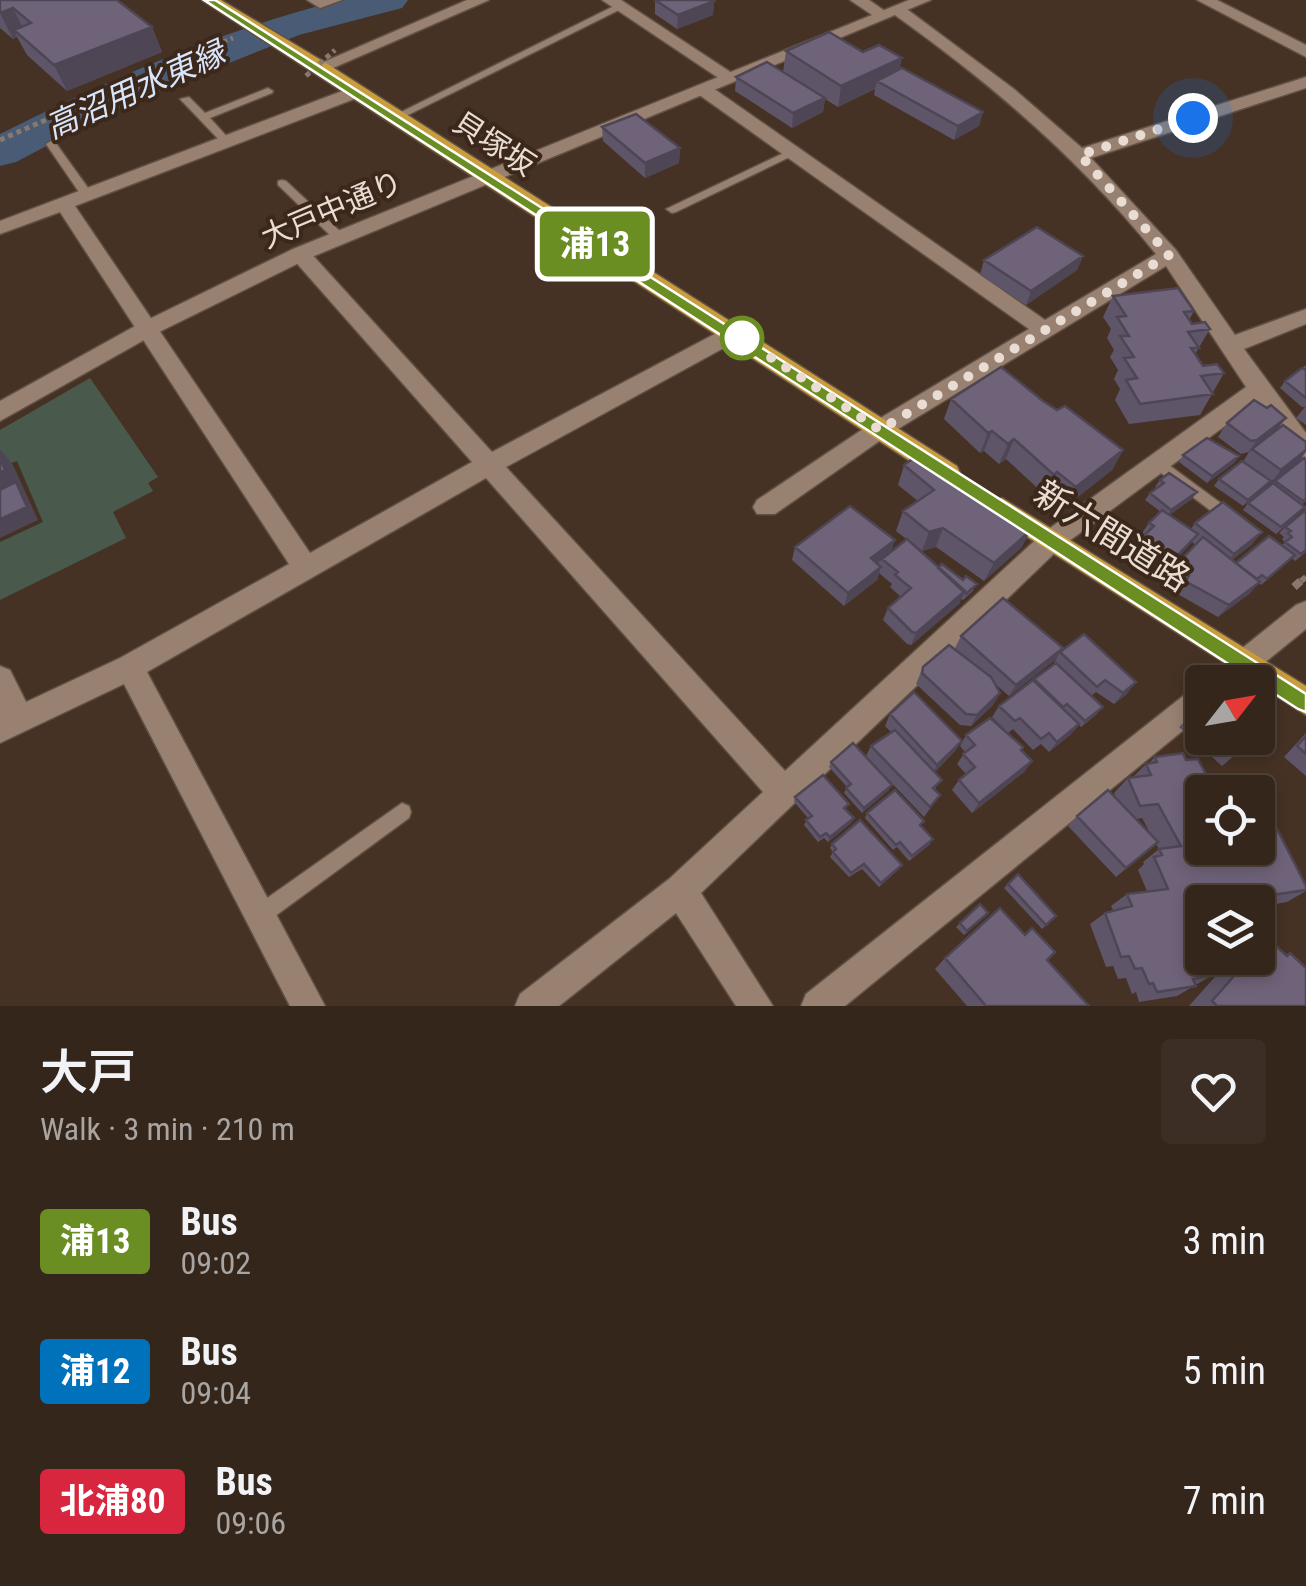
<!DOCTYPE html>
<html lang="en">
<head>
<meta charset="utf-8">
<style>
	:root { --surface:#34261b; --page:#3c2e24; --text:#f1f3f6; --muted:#a9a5a3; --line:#4e433a }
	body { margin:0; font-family:"Roboto Condensed","Noto Sans JP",sans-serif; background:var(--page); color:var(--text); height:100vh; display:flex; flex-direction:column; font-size:38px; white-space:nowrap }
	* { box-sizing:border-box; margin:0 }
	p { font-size:32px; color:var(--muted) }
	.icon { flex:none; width:55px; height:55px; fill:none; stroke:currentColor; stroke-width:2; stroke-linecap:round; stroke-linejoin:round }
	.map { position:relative; height:1006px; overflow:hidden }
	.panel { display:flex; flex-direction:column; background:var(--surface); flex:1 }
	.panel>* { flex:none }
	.badge { padding:0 20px; border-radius:8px; font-size:35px; line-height:65px }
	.needle { width:65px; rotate:59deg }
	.tools { position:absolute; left:1185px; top:665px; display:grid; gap:20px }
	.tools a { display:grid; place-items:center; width:90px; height:90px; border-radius:10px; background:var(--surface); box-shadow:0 5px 15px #0003,0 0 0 2px var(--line); font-size:50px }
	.you { position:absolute; width:50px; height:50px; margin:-25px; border:8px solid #fff; border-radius:50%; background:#1a73e8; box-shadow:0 0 0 15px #1a73e833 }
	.map>.badge { position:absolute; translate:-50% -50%; box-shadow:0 0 0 5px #fff }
	.round { display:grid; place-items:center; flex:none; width:105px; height:105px; border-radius:10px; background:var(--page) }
	.head { display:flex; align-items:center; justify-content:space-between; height:170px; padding:0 40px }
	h1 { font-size:48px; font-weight:600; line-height:75px }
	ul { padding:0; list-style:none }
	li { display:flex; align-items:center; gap:30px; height:130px; padding:0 40px }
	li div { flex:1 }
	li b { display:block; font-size:38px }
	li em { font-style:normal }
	li .badge { min-width:110px; font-weight:700; text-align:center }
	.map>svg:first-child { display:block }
	.green { fill:#495a4d }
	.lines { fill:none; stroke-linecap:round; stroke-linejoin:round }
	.river { fill:#495b75; fill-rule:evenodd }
	.service-casing { stroke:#605044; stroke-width:3 }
	.minor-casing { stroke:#605044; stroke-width:3 }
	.tertiary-casing { stroke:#605044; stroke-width:3 }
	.primary-casing { stroke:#605044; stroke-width:3 }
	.path-far2 { stroke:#89796d; stroke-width:5; stroke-dasharray:5 4; stroke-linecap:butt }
	.path-far1 { stroke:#89796d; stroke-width:6; stroke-dasharray:8 5; stroke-linecap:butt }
	.path { stroke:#89796d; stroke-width:8; stroke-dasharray:9 6; stroke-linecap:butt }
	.service { fill:#988171; fill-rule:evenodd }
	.minor { fill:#988171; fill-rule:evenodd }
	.tertiary { fill:#988171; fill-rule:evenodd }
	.primary { fill:#c99d3c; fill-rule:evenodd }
	.path-bridge { stroke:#89796d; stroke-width:5; stroke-dasharray:5 4; stroke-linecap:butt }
	.wall { fill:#5f5568; fill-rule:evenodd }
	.shaded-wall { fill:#4e4555 }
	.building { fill:#6f6379; stroke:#4e4555; stroke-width:2.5 }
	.line { fill:#6b8e23; stroke:#fff; stroke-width:2.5 }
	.walk { stroke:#e8dcd3; stroke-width:10; stroke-dasharray:0 18 }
	.stop-dot { fill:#fff; stroke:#6b8e23; stroke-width:5 }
	.labels { text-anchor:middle; stroke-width:8; stroke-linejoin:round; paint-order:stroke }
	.far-street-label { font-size:30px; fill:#e8dcd3; stroke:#3b281a }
	.far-water-label { font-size:32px; font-style:italic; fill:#d8e5fa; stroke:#3b281a }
	.street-label { font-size:35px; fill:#e8dcd3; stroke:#3b281a }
</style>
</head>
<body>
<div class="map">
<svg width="1306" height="1006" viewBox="0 0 1306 1006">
	<rect width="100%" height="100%" fill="#453224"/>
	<path class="green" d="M90,378L158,477L148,483L153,491L113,512L126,538L0,600V542L43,522L17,461L0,467V430Z"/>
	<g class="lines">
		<path class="river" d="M341,0H408L402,8L299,35L125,105L16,162L0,166V134C110,79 222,30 341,0Z"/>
		<g class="service-casing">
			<path id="service" d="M620,3L625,6L623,8L400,119L391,117Z
				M268,88L273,91L272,93L210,118L231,141L226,144L222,143L180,99L189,97L205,113Z
				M51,141L55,142L91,192V198H83L46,144Z
				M792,149L798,152L796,154L676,212L672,213L666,209Z
				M282,180L286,181L343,234V240H335L278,185V181Z
				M1158,457L1237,515L1240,519L1237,523H1227L1153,467L1151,463Z
				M402,803L409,806L411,812L409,818L267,922L260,925L253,922L250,915L253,908Z"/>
		</g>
		<g class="minor-casing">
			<path id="minor" d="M307,0H342L320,8Z
				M467,0H489L326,71L312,67Z
				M602,0H621L741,79L726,83Z
				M850,0H869L892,16L878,19Z
				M1197,0H1217L1306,45V57Z
				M892,7H904L1014,89L1082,148L1306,77V88L1091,158L1176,250L1235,335L1306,309V324L1244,349L1306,433V458L1298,456L1256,403L1061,547L701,893L773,1006H736L676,913L559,1006H515L520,994L669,879L763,792L486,478L147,672L325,1006H290L124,684L0,743V666L10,670L26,702L120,658L289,564L60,212L0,234V221L350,88H362V96L75,206L310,553L472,462L293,259V249H307L492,452L726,328H742L745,333L742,338L506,467L785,771L1043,533L1246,387L1166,266L888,435L775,514H757L753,507L757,500L872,423L1029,329L698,94V86H710L1045,320L1156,254C1080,160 991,83 892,13Z
				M1306,601V629L1241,682H1207L1211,673L1296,605Z
				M1202,685V715L845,1006H801L806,994L1192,689Z"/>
		</g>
		<g class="tertiary-casing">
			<path id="tertiary" d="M909,0H931L307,259L153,335L0,421V401L137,325L293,249Z"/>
		</g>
		<g class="primary-casing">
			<path id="primary" d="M202,0H221L326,63L957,466L960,473L957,480H939Z
				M1002,498L1306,686V715L993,515L989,508L993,501Z"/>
		</g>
		<path class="path-far2" d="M0,140L233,38"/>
		<path class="path-far1" d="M1301,581L1306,577"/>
		<path class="path" d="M1294,587L1304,578"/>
		<use href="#service" class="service"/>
		<use href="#minor" class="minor"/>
		<use href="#tertiary" class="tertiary"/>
		<use href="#primary" class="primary"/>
		<path class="path-bridge" d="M306,76L335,50"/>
	</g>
	<path class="wall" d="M0,0L152,27L162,52L67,91L27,55L17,37L13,39L0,28Z
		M655,0L714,1L713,15L677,29L655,14Z
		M786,51L863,52L983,112L979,126L954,140L874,95L875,89L838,107L825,99L823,112L792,128L735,91L736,77L783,72Z
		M602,127L680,148L679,163L645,178L603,141Z
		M1083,256L1077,270L1026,305L980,275L984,260Z
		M1113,296L1194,311L1189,320L1192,324L1210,329L1195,354L1203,366L1224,373L1200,415L1129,424L1115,400L1120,389L1114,379L1118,370L1110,357L1114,350L1107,338L1111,329L1103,317Z
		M1306,365V425L1296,418L1305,407H1302L1280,388L1285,381Z
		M951,399L1043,401L1123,450L1112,470L1065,507L1047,492L1044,494L1006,459L999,464L984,451L980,453L944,419Z
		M1286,418L1278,428L1306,442V452L1300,460L1269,483L1243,506L1214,486L1219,479L1243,462L1249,452L1241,454L1218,437L1227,423Z
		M1183,455L1239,456L1234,463L1207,483L1179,462Z
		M1304,458L1306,501L1301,505L1305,507L1306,506V552L1295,561L1292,558L1261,585L1259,583L1249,594L1218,617L1176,593L1179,589L1165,579L1175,566L1196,545L1192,542L1156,580L1126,558L1134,545L1142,537L1140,536L1149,523L1161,512L1145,500L1150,493L1157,488L1155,487L1160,480L1192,499L1169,515L1191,529L1195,523L1262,532L1251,545L1232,560L1236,563L1282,546L1285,542L1282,539L1284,537L1279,533L1285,527L1306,510L1304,509L1276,534L1243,510L1248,503Z
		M904,465L954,476L1031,530L1021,548L984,581L936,547L922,551L896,531L903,511L918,501L898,485Z
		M795,547L892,552L938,568L974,590L963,600L961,599L959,604L911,645L907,644L883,620L888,608L901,597L890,587L892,584L879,573L877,580L844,606L792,560Z
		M961,636L1063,648L1055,660L1009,696L994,683L1000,693L993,705L971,726L960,725L916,684L923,667L967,659L955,648Z
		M1060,652L1127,694L1114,704L1096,692L1091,696L1098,713L1081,727L1079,725L1070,735L1049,752L1041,744L1033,750L1013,729L1008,733L992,717L999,706L1053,665Z
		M1202,706V738H1255L1222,766L1179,727Z
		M890,714L962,741L955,751L935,772L936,791L940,795L924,817L866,756L871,746L891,732L885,726Z
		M1306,733V776L1284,757Z
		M966,735L1021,750L1032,761L1024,772L972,813L952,790L959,780L966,774L957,764L965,752L960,746Z
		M1155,757L1202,792L1266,829L1306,891L1287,902L1258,907V902H1202L1226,958L1207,968L1211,976L1177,996L1139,1002L1136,992L1132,994L1126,978L1118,979L1113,966L1106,967L1090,924L1105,913L1113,910L1111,906L1127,894L1147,891L1138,870L1144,864L1143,862L1159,849L1156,844L1116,877L1068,826L1077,816L1116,798L1114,793L1128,778H1132L1146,764L1149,763ZM1142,818L1150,833L1137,819Z
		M831,762L889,790L862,813L844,793L847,787L829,767Z
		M795,797L846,810L854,818L851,823L828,842L824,838L818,842L804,825L808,818L794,802Z
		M867,813L921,827L930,844L909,861L897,847L893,850L865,818Z
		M832,844L899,869L879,887L862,869L849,877L830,857L833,852L830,848Z
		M1018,874L1056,916L1042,929L1004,888Z
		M980,904L988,913L964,935L956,927Z
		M1263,942L1272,948L1276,946L1286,955L1290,953L1306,1006H1189L1230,960L1235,958H1258V945Z
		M945,958L1047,960L1089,1006H967L935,969Z"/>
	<path class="shaded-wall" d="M714,1L713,15L677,29L678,15Z
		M13,8L26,34L14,30L17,37L13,39L0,13Z
		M152,27L162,52L67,91L54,65Z
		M902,58L898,79L877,81L875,89L838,107L841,86Z
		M825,98L823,112L792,128L793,113Z
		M983,112L979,126L954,140L958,126Z
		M680,148L679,163L645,178V163Z
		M1083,256L1077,270L1026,305L1031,291Z
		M1286,418L1275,432L1247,454L1257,440Z
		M992,431L984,451L980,453L988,433Z
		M1014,439L1006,459L999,464L1008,444Z
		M0,449L13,465L38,520L0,538Z
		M1123,450L1112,470L1065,507L1076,487Z
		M1306,450L1300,460L1270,484L1281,470Z
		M1239,456L1234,463L1207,483L1212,476Z
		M1057,472L1047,492L1044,494L1054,475Z
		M1271,481L1266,488L1243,506L1248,500Z
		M1197,492L1192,499L1167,517L1171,510Z
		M943,528L936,547L922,551L929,532Z
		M1031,530L1021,548L984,581L994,563Z
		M1262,532L1251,545L1223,567L1234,554Z
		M1198,534L1188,547L1156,580L1166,567Z
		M895,540L891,553L867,571L871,558Z
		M881,567L877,580L844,606L848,593Z
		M1260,582L1249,594L1218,617L1229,605Z
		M965,591L959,604L911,645L916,633Z
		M1063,648L1055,660L1009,696L1016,685Z
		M1136,682L1127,694L1114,704L1123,693Z
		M1000,693L993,705L971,726L977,715Z
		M1079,724L1070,735L1049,752L1057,742Z
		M962,741L955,751L931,776L937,765Z
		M1032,761L1024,772L972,813L979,803Z
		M892,785L889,790L862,813L864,808Z
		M854,818L851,823L828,842L830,837Z"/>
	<path class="building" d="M0,0H117L152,27L54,65L14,30L31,23L13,8L0,13Z
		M655,0H712L714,1L678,15Z
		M829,32L863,52L879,45L902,58L841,86L786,51Z
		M767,62L825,98L793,113L736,77Z
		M902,68L983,112L958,126L877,81Z
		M636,114L680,148L645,163L602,127Z
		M1037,227L1083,256L1031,291L984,260Z
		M1178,288L1194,311L1184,312L1192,324L1205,322L1210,329L1188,332L1199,348H1191L1203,366L1217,364L1224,373L1201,376L1213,394L1140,404L1126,380L1137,378L1124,358L1134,357L1120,336H1129L1117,317L1126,316L1113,296Z
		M1001,367L1043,401L1057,410L1065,406L1123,450L1076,487L1057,472L1054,475L1014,439L1008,444L992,431L988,433L951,399Z
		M1302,368L1306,370V398L1285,381Z
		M1254,400L1267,408L1271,405L1286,418L1257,440L1251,441L1227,423Z
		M1283,425L1306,442V450L1281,470L1252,449Z
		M1207,438L1239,456L1212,476L1183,455Z
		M923,451L954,476L1028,520L1031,530L994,563L943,528L929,532L903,511L934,490L904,465Z
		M0,457L5,470L0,472Z
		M1304,458L1306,460V499L1303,501L1275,481Z
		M1242,461L1271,481L1248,500L1219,479Z
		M1169,473L1197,492L1171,510L1150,493L1164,483L1160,480Z
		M16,482L27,507L0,519V490Z
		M1273,483L1305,507L1281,527L1248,503Z
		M1223,502L1262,532L1234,554L1195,523Z
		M850,506L895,540L871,558L881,567L848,593L795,547Z
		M1162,510L1198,534L1166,567L1134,545L1154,526L1149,523Z
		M1306,510V550L1301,554L1285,542L1292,537L1288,533L1291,531L1285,527Z
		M1269,536L1295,555L1267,579L1262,575L1257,579L1236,563Z
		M1203,537L1260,582L1229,605L1185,581L1189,576L1175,566Z
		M907,539L965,591L916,633L912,632L888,608L911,588L895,575L898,572L882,559Z
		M942,564L963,580L966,576L977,584L966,594L938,568Z
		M1003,598L1063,648L1016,685L961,636Z
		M1084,634L1136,682L1123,693L1105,680L1097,687L1060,652Z
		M949,645L991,677L1000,693L977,715L966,714L922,673L923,667Z
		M1056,663L1103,707L1085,721L1067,704L1063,707L1034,679Z
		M1033,680L1079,724L1057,742L1049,733L1041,739L1020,718L1015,721L999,706Z
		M914,692L962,741L937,765L890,714Z
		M1202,706V727L1190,716Z
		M1258,712L1271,724L1258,735Z
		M990,718L1023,747L1021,750L1032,761L979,803L959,780L975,767L963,754L975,745L966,735Z
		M895,730L942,780L933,788L940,795L930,807L871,746Z
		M1306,736V754L1297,746Z
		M1214,738H1255L1234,755Z
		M853,743L892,785L864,808L846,788L851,784L831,762Z
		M1183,753L1186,760L1198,759L1209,780L1225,783L1230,792H1202V848H1258V812L1266,829L1276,827L1306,886V890L1238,900L1239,902H1202V958H1226L1204,961L1211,976L1193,979L1196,986L1157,992L1153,983L1149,984L1142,968L1135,969L1129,956L1121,957L1105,913L1132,906L1127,894L1168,889L1154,857L1162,855L1159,849L1181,846L1158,804L1140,806L1128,778L1151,775L1146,764L1157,762L1155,757Z
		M823,775L849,804L844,808L854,818L830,837L826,833L820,837L806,820L812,816L795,797Z
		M895,790L924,821L920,825L933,839L912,856L900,842L896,845L867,813Z
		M1108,790L1158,842L1126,868L1077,816Z
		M860,820L902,865L881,883L864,864L851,873L833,852L836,849L832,844Z
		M1018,874L1056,916L1046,925L1008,884Z
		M980,904L988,913L967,931L960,923Z
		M1000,908L1025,935L1032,928L1055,952L1047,960L1089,1006H986L945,958Z
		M1263,942L1274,949L1276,946L1287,956L1290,953L1306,968V1006H1217L1212,1001L1250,958H1258V949Z"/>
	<path class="line" d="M204,0H215L1306,694V712L1298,709Z"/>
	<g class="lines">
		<path class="walk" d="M742,338L734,333L880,430L1169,255L1080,155L1193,118"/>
	</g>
	<circle class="stop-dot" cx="742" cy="338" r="20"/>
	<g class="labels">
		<g class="far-street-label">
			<text transform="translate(494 144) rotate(33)" y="10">貝塚坂</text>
			<text transform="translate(332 210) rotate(-23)" y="10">大戸中通り</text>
		</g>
		<g class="far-water-label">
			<text transform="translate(135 90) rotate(-24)" y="11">高沼用水東縁</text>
		</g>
		<g class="street-label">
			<text transform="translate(1112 536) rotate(32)" y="12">新六間道路</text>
		</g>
	</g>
</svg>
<div class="tools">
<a><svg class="needle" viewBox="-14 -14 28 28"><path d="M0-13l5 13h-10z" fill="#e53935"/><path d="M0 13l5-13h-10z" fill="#a9a5a3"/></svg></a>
<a><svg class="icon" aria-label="locate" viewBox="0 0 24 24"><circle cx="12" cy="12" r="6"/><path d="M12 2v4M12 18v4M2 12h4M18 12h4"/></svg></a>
<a><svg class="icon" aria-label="layers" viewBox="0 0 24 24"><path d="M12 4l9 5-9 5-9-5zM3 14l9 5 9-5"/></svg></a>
</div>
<div class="you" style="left:1193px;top:118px"></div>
<b class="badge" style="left:595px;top:244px;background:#6b8e23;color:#fff">浦13</b>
</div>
<section class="panel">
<div class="head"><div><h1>大戸</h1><p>Walk · 3 min · 210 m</p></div><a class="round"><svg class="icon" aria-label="heart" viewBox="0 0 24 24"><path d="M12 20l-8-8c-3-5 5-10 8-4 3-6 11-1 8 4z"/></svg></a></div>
<ul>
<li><span class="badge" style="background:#6b8e23;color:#fff">浦13</span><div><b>Bus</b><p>09:02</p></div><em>3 min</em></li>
<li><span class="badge" style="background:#0072bc;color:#fff">浦12</span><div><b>Bus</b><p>09:04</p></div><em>5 min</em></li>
<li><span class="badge" style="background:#d7263d;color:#fff">北浦80</span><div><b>Bus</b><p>09:06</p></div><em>7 min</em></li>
</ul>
</section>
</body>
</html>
